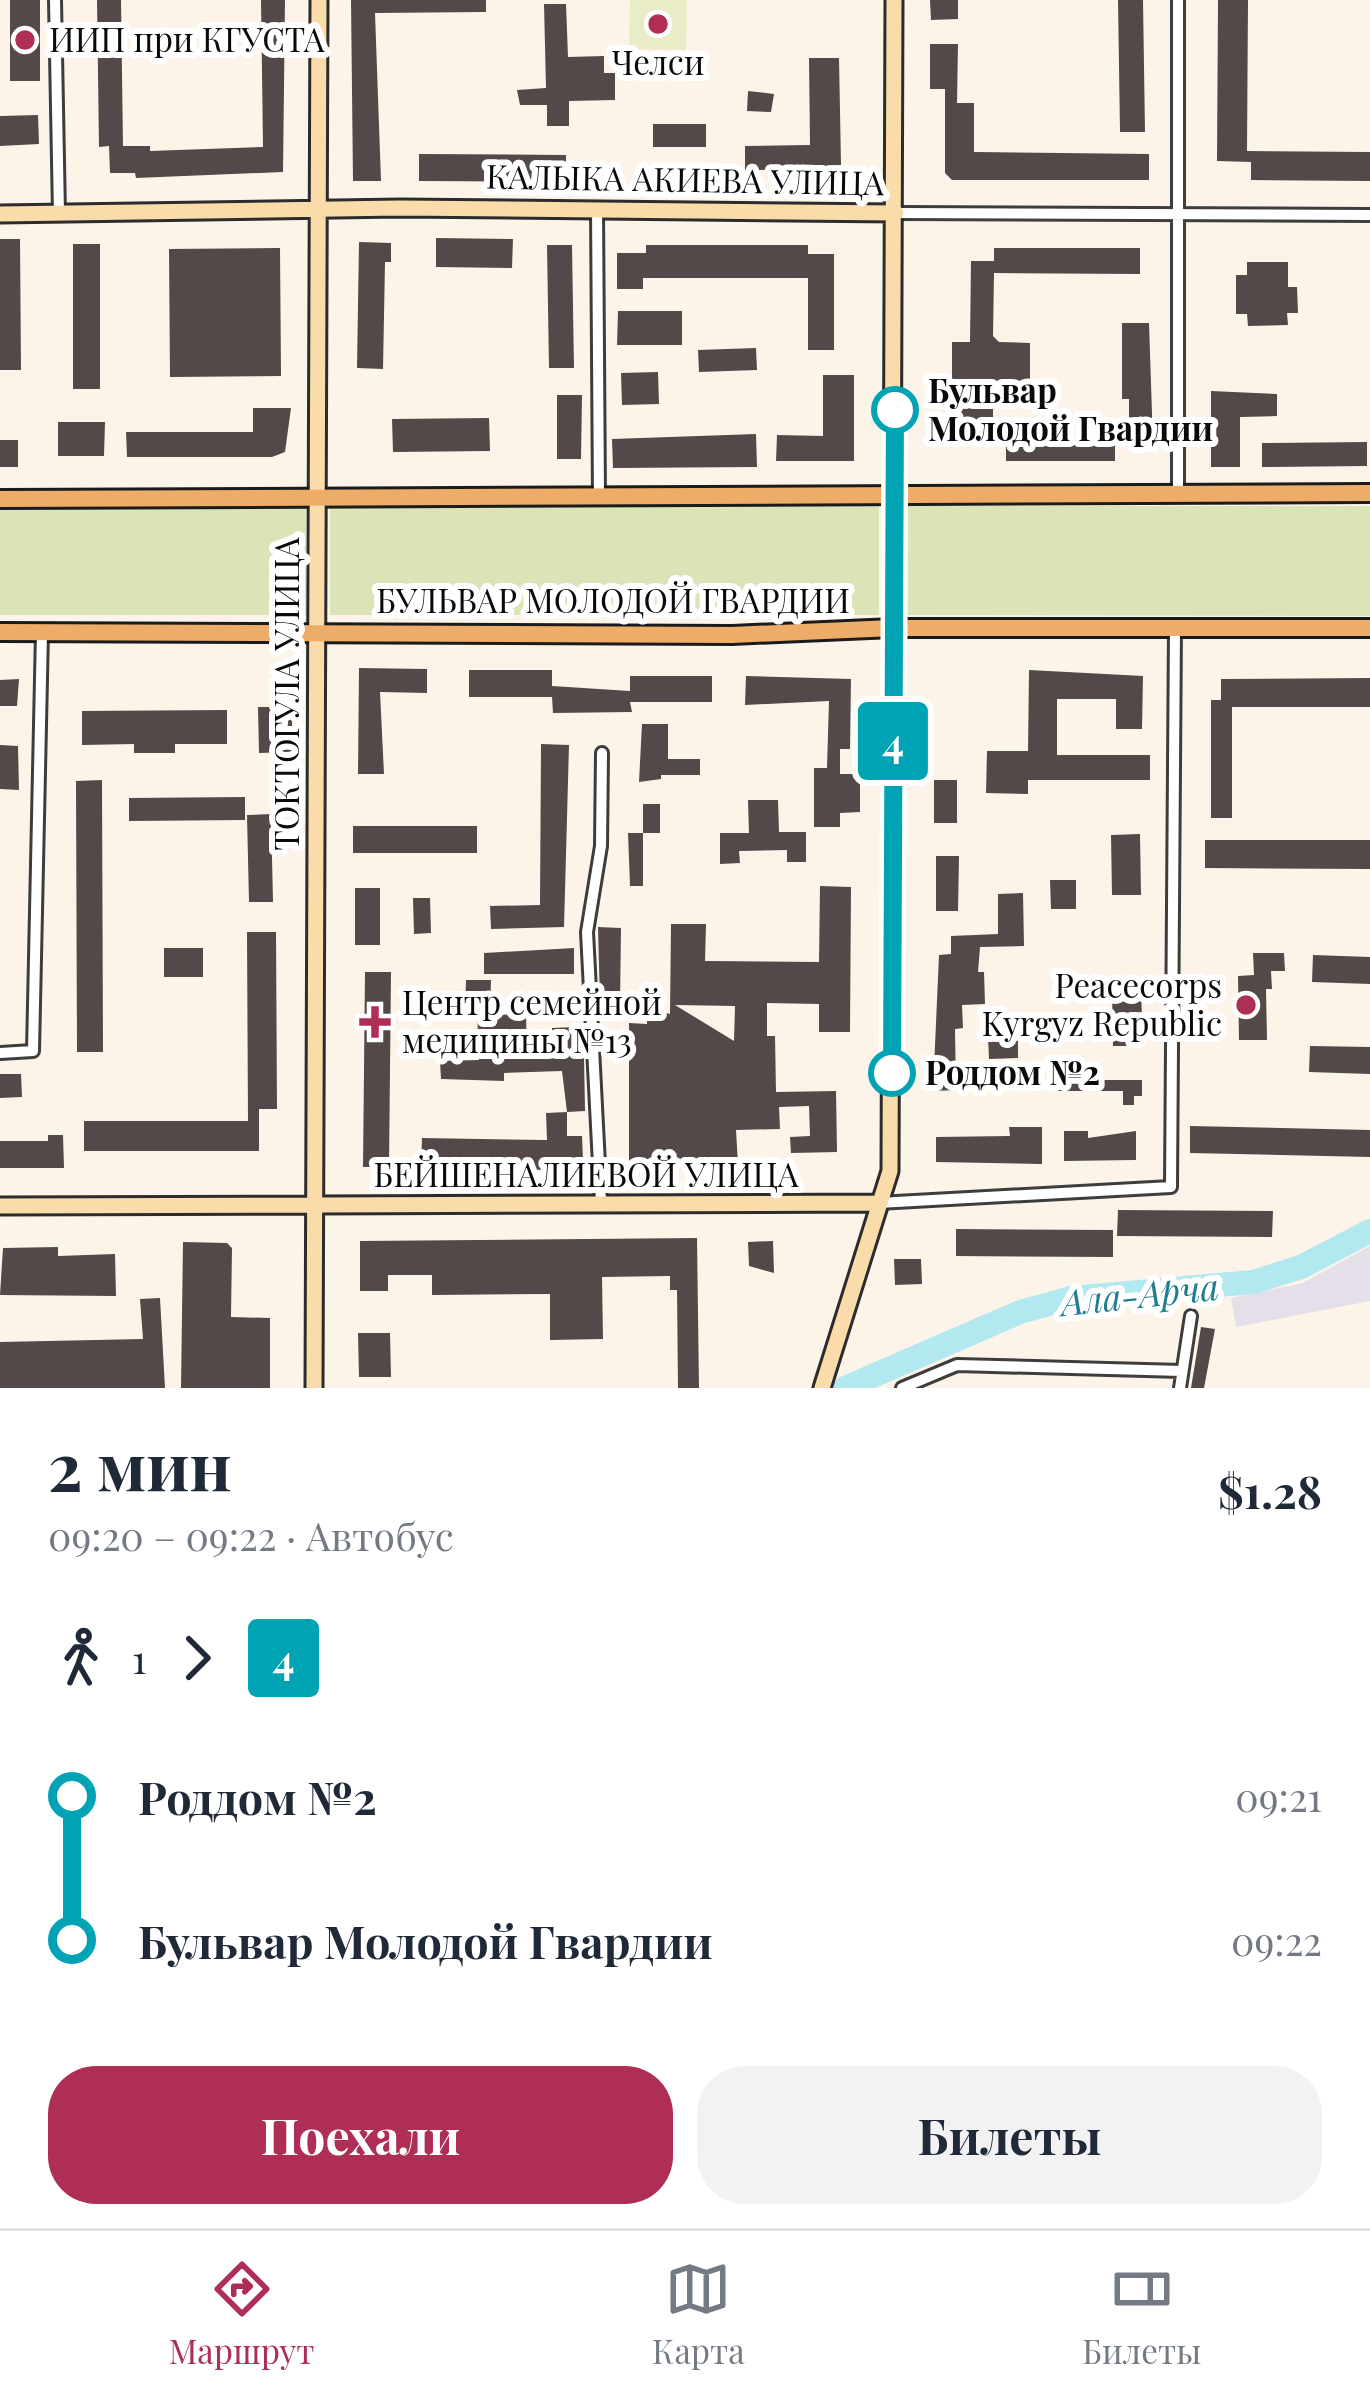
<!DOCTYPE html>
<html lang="ru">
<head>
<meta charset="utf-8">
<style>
	:root { --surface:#fff; --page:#f2f2f3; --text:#1f2937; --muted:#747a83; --line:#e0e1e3; --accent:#af2e55 }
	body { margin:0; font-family:"Playfair Display",serif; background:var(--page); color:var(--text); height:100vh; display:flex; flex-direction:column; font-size:45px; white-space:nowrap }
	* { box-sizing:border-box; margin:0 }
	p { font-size:39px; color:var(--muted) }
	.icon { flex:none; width:66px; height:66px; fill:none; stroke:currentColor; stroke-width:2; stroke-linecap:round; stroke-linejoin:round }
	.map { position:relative; height:1388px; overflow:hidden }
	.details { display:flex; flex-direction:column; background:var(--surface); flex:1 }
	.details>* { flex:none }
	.badge { padding:0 24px; border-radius:9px; font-size:42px; line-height:78px }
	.map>.badge { position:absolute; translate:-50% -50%; box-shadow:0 0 0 6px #fff }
	.legs { display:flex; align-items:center; gap:18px; height:132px; padding:0 48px; font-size:39px }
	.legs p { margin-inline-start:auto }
	.headline { display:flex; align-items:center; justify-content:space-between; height:204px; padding:0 48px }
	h1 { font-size:66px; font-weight:700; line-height:90px }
	.primary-button { display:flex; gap:24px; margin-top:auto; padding:24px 48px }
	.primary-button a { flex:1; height:138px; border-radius:48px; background:var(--accent); color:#fff; font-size:48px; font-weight:700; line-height:138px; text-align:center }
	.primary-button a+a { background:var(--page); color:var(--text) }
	ul { padding:0 48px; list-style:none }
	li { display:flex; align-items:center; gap:42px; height:144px; font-size:45px }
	li i { display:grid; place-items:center; width:18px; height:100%; margin:0 15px; background:currentColor }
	li i::after { content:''; width:30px; height:30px; margin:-15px; border:9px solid; border-radius:50%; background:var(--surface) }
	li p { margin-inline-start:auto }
	li:first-child i { background:linear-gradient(#0000 50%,currentColor 0) }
	li:last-child i { background:linear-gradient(currentColor 50%,#0000 0) }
	.tab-bar { display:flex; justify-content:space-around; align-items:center; height:168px; border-top:3px solid var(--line); background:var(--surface); font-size:33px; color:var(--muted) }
	.tab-bar a { display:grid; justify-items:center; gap:6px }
	.tab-bar .selected { color:var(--accent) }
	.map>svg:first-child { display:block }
	.industrial { fill:#e5dfe9 }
	.green { fill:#dae4b6 }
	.pitch { fill:#e9ecc7 }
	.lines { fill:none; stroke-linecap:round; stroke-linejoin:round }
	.river { stroke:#b2e9f1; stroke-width:24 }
	.building { fill:#524948; fill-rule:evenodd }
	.street-casing { stroke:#3d3d3d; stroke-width:16 }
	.secondary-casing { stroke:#2c2c2c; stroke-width:21 }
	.primary-casing { stroke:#1b1b1b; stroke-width:22 }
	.street { stroke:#fff; stroke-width:10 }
	.secondary { stroke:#f9dca9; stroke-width:15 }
	.primary { stroke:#eeac69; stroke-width:16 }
	.line-1-casing { stroke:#fff; stroke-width:27 }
	.line-1 { stroke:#00a3b4; stroke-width:18 }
	.poi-dot { fill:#af2e55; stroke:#fff; stroke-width:4.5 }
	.stop-1-dot { fill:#fff; stroke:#00a3b4; stroke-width:6 }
	.labels { text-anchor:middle; stroke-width:12; stroke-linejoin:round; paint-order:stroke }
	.poi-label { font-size:33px; fill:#0a0a0a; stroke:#fff; text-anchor:start }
	.street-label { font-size:33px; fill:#0a0a0a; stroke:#fff }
	.stop-label { font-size:33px; font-weight:bold; fill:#0a0a0a; stroke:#fff; text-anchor:start }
	.water-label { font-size:36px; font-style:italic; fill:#1e7d91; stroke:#fff }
</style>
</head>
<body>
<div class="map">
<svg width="1370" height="1388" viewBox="0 0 1370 1388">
	<rect width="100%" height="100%" fill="#fdf4e9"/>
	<path class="industrial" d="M1370,1246V1301L1236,1327L1231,1298L1303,1283Z"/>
	<path class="green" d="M0,505L306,506V615H0Z
		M330,506H879V615H330Z
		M905,506H1370V616L905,615Z"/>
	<path class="pitch" d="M630,0H687L686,50L629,49Z"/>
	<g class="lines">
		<path class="river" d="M845,1388L1020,1312L1071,1298L1253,1282L1301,1267L1370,1231"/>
	</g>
	<path class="building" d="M10,0H40V81H10Z
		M97,0H121L123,146H150V151L263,147L261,0H285L283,172L136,178L135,173H110L109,146L99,147Z
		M351,0H486V12L375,13L381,181H353Z
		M930,0H958V19L931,20Z
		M1118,0H1143L1145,132H1120Z
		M1218,0H1248L1247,151L1370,152V181L1251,180V162L1217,161Z
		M544,4H566L568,57L604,56V73H615V100L569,101V126H547V105H520L517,90L546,88Z
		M930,44H958L957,103H974V152L1149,154V180H952L945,173V89H930Z
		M809,58H839L841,165L745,171V146L810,145Z
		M748,91L774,94L771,112L747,111Z
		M38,115L39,144L0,146V116Z
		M653,124H706V147H653Z
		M419,154L566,155V182L419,181Z
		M436,238L513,239L512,268L436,267Z
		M0,239H20L21,370H0Z
		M359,242L391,243V262H385L383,369L357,368Z
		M73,244H100V389H73Z
		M547,245H572L574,368H549Z
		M646,245H808V254H834V350H808V278H643V289H617V253H646Z
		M280,248L281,376L170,377L169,249Z
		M994,248H1140V274L994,273L993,336L999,342L1030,343V381H993V434L952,433V342H970L971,261H994Z
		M1247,262H1288V287H1297L1298,313H1287L1288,325L1248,326L1247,314H1236V275H1247Z
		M618,311H682V345H617Z
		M1122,323H1149L1153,444H1129V399H1122Z
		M756,348L757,370L699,372L698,350Z
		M658,372L659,404L622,405L621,373Z
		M823,375H854V461H776L777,435L823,436Z
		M1211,391L1277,394V416L1240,417V467H1211Z
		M557,395H582L581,459H557Z
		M253,408H291L285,452L272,457H127L126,432H253Z
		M489,418L490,451L393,452L392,419Z
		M58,422H105L104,456H58Z
		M756,434L757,467L613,468L612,439Z
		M1006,436L1115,437V461H1006Z
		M0,440H18V467H0Z
		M1367,442V466L1262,467V443Z
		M359,668L427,669V693L380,692L384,774H358Z
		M469,670H552V686L630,691V676H712V702H630L632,712L553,713L552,697H469Z
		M1029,670L1143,676L1142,729H1116V699H1057V755H1150V780H1028V794L986,793L987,751H1028Z
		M746,676L851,679L850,749H840V774H860V812L840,813V827H814V768H827L829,701L745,705Z
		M1370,678V707H1232V818H1211V700H1221V679Z
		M19,679L17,706H0V680Z
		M258,707H292V752L259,753Z
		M227,710V744H175V753H134V744L82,745V711Z
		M642,724H668V759H700V775H661V779L639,782Z
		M541,744L569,745L564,927L491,929L490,906L540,905Z
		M0,745L18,746L19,790L0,789Z
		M102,780L103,1052H77L76,781Z
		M934,780H957V823H934Z
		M245,797V820L129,821V798Z
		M748,800H778L779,832H806V862H787V850L739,851L740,863L720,864V833H749Z
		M643,804H660V833H643Z
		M271,814L273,902H249L247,815Z
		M353,826H477V853H353Z
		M628,833H643V886H630Z
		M1140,834L1141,895H1112L1111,835Z
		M1205,840H1370V869L1205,868Z
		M936,856H959L958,911H936Z
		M1050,880H1076V909H1051Z
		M820,886L851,887L850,1032H819V1004L767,1003V1036H775L776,1092L836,1091L837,1152L791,1153L790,1137L810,1136L809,1106L779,1107L780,1129L736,1130L738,1165L629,1164V1023L647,1024V1008L670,1014L671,924H706L705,961L819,962ZM675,1005L735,1006L734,1041Z
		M355,888H380V945H355Z
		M1023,893L1024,946L980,947L978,972H984L985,1004L962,1005L963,1028L955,1029L956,1090L933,1091L939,955L951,954V936L998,934V894Z
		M413,898H430L431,933L414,934Z
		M598,927L621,928L620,1004L600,1003Z
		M247,932H276L277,1109H259V1151H84V1121H248Z
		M164,948H203V977H164Z
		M574,948V974H484V953Z
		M1253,953H1284L1285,971H1271L1272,989H1266L1267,1040H1239L1238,976L1254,975Z
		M1313,955L1370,957V984L1312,982Z
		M365,972H391L389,1167H363Z
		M466,980H491L490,1015L526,1014L527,1057H553L552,1028L575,1027L576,1056H584L585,1111L567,1112L562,1071L504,1073V1081L441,1079L440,1061L479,1060L477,1011L465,1010Z
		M1112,990H1141L1143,1046H1113Z
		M1018,1036V1058L989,1059L988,1037Z
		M1310,1046L1370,1047V1074L1309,1072Z
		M0,1074H21L22,1097L0,1098Z
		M1052,1080H1142V1096H1134V1105H1123V1091H1052Z
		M567,1112V1136H582L583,1160L555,1161V1170L421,1168L422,1138L547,1140L546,1113Z
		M1190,1126L1370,1130V1157L1190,1153Z
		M1009,1127H1042V1164L936,1162V1137L1010,1136Z
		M1064,1131H1088V1138L1136,1131V1160L1064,1161Z
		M48,1135H63L64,1168H0V1141H48Z
		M1118,1210L1273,1211L1272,1237L1117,1236Z
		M956,1229L1113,1230V1257L956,1256Z
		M697,1238L699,1388H678L677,1290H670V1276L602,1277L603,1339L550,1340V1294L432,1295V1275H388V1291H360V1241Z
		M773,1241L774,1273L749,1266L748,1242Z
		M183,1242L227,1243L232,1248L231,1317L270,1318V1388H181Z
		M58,1247V1256L115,1254L116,1296L0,1295L3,1248Z
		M894,1259H921L922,1284L895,1285Z
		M160,1298L165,1388H0V1342L143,1339L140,1299Z
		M1201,1327L1215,1329L1204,1388H1191Z
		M358,1333H390L391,1377H359Z"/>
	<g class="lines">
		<g class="street-casing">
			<path id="street" d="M55,0L59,214
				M597,208L599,497
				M896,213L1370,215
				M1178,495V0
				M0,1053L33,1051L42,632
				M601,1203L587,932L601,846L602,753
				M878,1203L1171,1187L1175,627
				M902,1388L957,1365L1182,1371
				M1180,1388L1191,1316"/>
		</g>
		<g class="secondary-casing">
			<path id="secondary" d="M0,214L400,208L896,213
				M0,1206L878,1203
				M314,1388L319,0
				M822,1388L890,1171L894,0"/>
		</g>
		<g class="primary-casing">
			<path id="primary" d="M0,499L1370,493
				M0,632L732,635L893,628H1370"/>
		</g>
		<use href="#street" class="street"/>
		<use href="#secondary" class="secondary"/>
		<use href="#primary" class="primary"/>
	</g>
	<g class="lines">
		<g class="line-1-casing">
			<path id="line-1" d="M892,1073L895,410"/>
		</g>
		<use href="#line-1" class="line-1"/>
	</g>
	<g class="poi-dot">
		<circle cx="658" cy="24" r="12"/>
		<circle cx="25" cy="40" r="12"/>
		<circle cx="1246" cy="1005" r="12"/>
		<path d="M369 1004h12v12h12v12h-12v12h-12v-12h-12v-12h12z"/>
	</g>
	<g class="stop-1-dot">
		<circle cx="895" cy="410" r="21"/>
		<circle cx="892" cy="1073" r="21"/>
	</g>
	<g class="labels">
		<g class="poi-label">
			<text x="49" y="52">ИИП при КГУСТА</text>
			<text x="658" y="75" text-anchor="middle">Челси</text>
			<text x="1222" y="998" text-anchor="end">Peacecorps<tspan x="1222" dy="38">Kyrgyz Republic</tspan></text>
			<text x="402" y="1015">Центр семейной<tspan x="402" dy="38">медицины №13</tspan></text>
		</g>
		<g class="street-label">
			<text transform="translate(685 180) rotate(1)" y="12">КАЛЫКА АКИЕВА УЛИЦА</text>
			<text x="613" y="613">БУЛЬВАР МОЛОДОЙ ГВАРДИИ</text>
			<text transform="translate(287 694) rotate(-90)" y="12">ТОКТОГУЛА УЛИЦА</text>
			<text x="586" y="1187">БЕЙШЕНАЛИЕВОЙ УЛИЦА</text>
		</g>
		<g class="stop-label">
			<text x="928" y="403">Бульвар<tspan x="928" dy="38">Молодой Гвардии</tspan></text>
			<text x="925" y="1085">Роддом №2</text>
		</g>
		<g class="water-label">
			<text transform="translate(1140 1295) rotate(-6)" y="13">Ала-Арча</text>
		</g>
	</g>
</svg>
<b class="badge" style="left:893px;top:741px;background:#00a3b4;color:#fff">4</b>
</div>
<section class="details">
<div class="headline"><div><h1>2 мин</h1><p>09:20 – 09:22 · Автобус</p></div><b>$1.28</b></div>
<div class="legs"><svg class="icon" aria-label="walk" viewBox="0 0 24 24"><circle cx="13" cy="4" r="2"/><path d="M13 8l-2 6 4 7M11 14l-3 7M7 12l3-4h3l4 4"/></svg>1<svg class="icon" aria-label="forward" viewBox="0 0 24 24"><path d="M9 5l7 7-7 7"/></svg><b class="badge" style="background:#00a3b4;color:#fff">4</b></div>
<ul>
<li><i style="color:#00a3b4"></i><b>Роддом №2</b><p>09:21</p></li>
<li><i style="color:#00a3b4"></i><b>Бульвар Молодой Гвардии</b><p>09:22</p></li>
</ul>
<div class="primary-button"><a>Поехали</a><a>Билеты</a></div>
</section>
<nav class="tab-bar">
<a class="selected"><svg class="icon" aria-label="directions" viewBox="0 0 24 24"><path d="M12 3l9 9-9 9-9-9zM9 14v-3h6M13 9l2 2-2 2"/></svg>Маршрут</a>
<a><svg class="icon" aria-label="map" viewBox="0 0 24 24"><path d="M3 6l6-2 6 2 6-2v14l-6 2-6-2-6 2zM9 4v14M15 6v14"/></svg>Карта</a>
<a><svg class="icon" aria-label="tickets" viewBox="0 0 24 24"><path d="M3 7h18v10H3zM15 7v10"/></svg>Билеты</a>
</nav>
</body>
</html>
